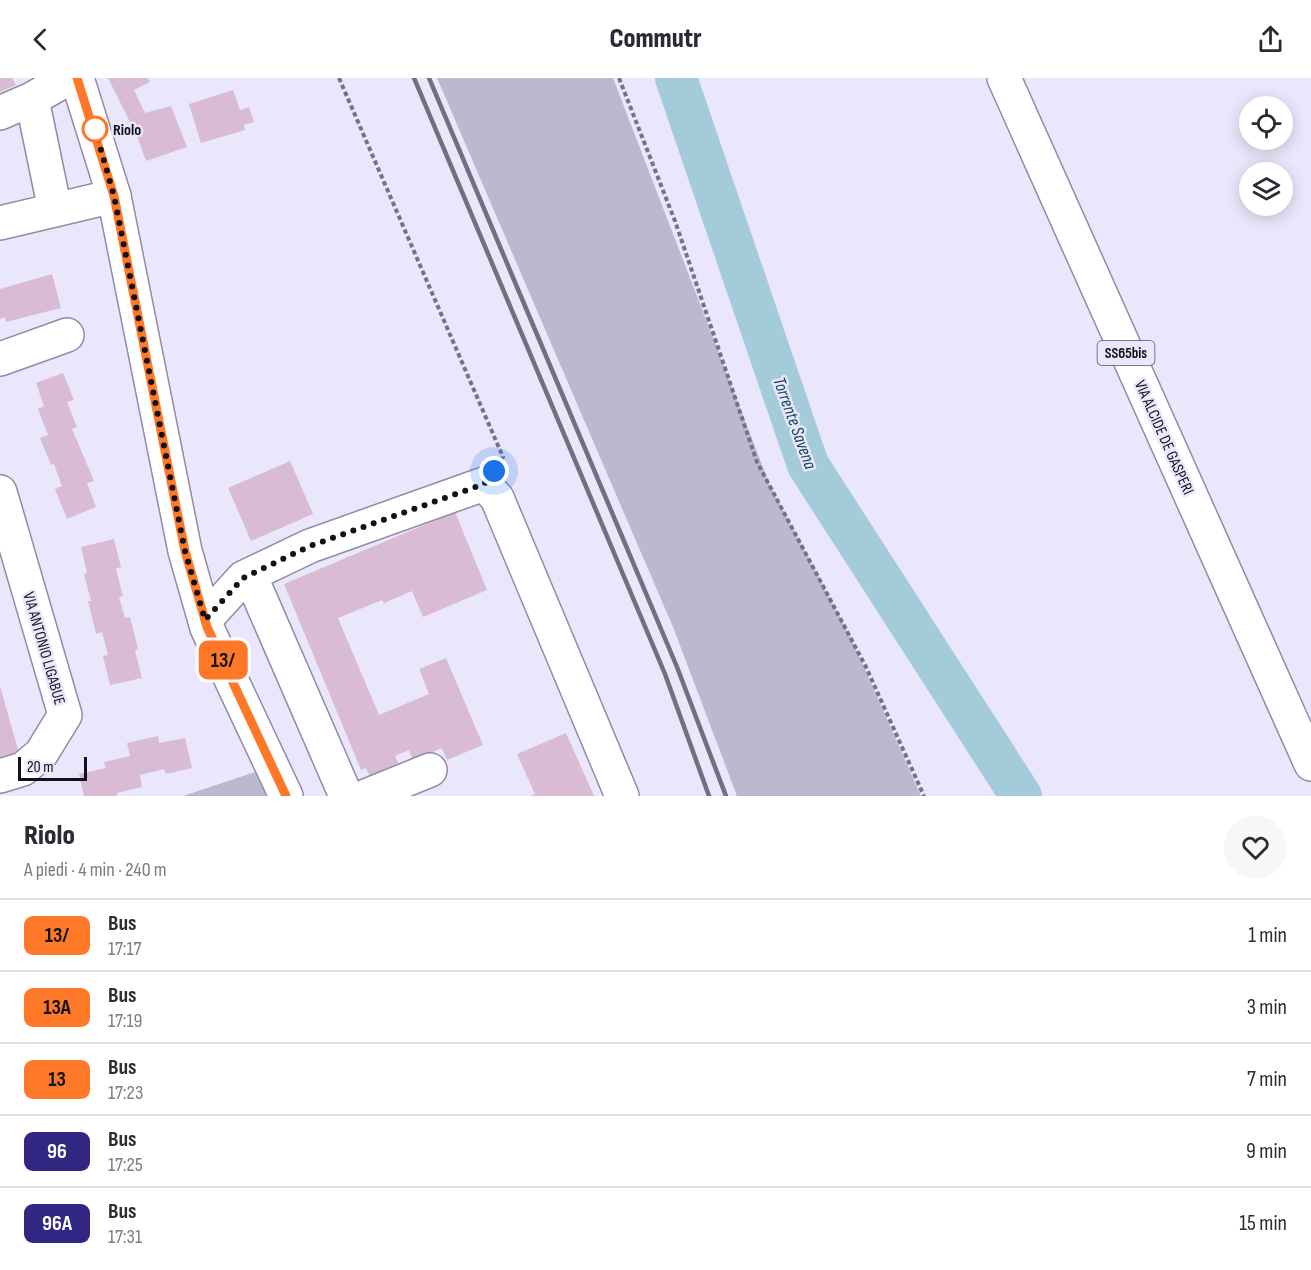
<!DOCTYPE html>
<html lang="it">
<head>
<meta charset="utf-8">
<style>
	:root { --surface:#fff; --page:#f7f7f7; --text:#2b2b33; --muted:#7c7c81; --line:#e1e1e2 }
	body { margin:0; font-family:"Sofia Sans Condensed",sans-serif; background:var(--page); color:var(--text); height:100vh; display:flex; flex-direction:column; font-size:22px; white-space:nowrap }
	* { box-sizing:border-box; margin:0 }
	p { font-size:20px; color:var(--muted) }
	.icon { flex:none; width:33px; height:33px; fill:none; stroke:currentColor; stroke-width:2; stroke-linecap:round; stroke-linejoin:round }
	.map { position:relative; height:718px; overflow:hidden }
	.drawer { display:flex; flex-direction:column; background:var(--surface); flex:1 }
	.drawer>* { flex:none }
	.badge { padding:0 12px; border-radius:9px; font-size:21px; line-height:39px }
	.buttons { position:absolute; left:1239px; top:18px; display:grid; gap:12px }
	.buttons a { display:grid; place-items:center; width:54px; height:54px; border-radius:50%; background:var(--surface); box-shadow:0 3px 15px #0003; font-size:30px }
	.scale { position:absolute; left:18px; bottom:15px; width:69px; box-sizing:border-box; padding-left:6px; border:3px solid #12101b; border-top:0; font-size:16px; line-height:21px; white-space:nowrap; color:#12101b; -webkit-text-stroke:4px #eae7fc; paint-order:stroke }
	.you { position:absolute; width:30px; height:30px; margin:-15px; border:4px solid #fff; border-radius:50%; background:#1a73e8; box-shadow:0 0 0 9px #1a73e833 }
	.map>.badge { position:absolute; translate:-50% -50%; box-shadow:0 0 0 3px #fff }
	.round { display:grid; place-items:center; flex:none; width:63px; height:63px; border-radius:32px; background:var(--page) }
	.head { display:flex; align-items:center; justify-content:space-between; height:102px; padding:0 24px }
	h1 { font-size:28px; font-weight:800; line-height:45px }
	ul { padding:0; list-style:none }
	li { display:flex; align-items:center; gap:18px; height:72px; padding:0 24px; border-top:2px solid var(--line) }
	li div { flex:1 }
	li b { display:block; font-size:22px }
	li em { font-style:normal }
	li .badge { min-width:66px; font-weight:700; text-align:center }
	header { display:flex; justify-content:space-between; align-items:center; height:78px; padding:0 24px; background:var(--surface); font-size:27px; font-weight:800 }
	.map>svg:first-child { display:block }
	.green { fill:#bcb9cf }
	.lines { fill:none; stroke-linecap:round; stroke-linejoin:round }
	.river { stroke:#a4cbd9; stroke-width:42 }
	.building { fill:#d9bcd3 }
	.minor-casing { stroke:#8f8baa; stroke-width:36 }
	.major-casing { stroke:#8f8baa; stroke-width:36 }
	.path { stroke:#757382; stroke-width:4; stroke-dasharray:4.5 3; stroke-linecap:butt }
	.minor { stroke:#fff; stroke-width:33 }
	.major { stroke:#fff; stroke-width:33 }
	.rail { stroke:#726f7f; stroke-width:4.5 }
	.line-casing { stroke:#fff; stroke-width:14 }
	.line { stroke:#ff7827; stroke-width:9 }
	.walk { stroke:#12101b; stroke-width:6; stroke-dasharray:0 10.8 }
	.stop-dot { fill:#fff; stroke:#ff7827; stroke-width:3 }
	.labels { text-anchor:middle; stroke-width:5; stroke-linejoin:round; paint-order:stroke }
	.shield { fill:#eae7fc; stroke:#53505e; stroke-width:1.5 }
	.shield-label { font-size:15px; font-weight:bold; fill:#12101b }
	.stop-label { font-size:16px; font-weight:bold; fill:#12101b; stroke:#eae7fc; text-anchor:start }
	.street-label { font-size:16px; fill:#12101b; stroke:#eae7fc }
	.water-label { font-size:18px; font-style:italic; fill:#0f4556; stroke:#eae7fc }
</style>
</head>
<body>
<header><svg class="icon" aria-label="back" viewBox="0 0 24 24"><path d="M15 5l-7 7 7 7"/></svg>Commutr<svg class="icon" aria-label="share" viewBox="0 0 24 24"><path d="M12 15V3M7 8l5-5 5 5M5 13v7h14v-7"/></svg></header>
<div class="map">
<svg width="1311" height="718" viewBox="0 0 1311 718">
	<rect width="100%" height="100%" fill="#eae7fc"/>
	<path class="green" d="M437,0H613L769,405L852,562L921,718H737L673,549Z
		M264,691L280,718H183Z"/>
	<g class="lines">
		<path class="river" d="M676,0L808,387L1021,718"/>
	</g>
	<path class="building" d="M0,0H12L16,7L0,14Z
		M108,0H148L150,4L134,12L145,35L171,28L187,69L146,83L137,58Z
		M233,12L240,32L249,29L254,44L244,47L245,52L201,65L189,26Z
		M52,196L61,230L6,244L5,239L0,241V211Z
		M63,295L74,322L67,324L77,349L72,351L94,403L87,405L96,429L67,441L55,411L62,408L54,386L51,387L40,360L48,357L38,331L44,328L36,305Z
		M290,383L313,436L251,463L228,410Z
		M455,434L487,512L423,539L412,513L384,525L382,522L338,540L379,637L429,616L419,591L446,580L483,667L447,682L442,670L413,682L409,672L395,678L399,687L370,699L366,690L361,692L284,506Z
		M114,461L121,489L116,491L123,518L119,519L125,540L130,539L138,571L135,572L142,600L110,607L103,578L108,577L102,554L96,556L88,523H91L84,496L87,495L81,469Z
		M0,608L19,675L0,680Z
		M566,655L594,718H530L535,716L517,676Z
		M158,658L159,665L185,660L192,690L166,696L164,691L140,697L142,709L117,715V718H84L79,696L106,690L104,684L130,678L127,665Z"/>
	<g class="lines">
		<g class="minor-casing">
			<path id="minor" d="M32,21L55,132
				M0,35L32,21L69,0
				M0,145L114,118
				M0,281L67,257
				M0,414L65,637L41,676L23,691L0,698
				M250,497L346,718
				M205,542L243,500L310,468L484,406L497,420L622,718
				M366,718L430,692"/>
		</g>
		<g class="major-casing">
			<path id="major" d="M77,0L114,118L185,473L207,550L286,718
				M1004,0L1311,686"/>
		</g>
		<path class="path" d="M339,0L503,379L500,384
			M619,0L675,143L757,384L866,589L924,718"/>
		<use href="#minor" class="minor"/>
		<use href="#major" class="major"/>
		<path class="rail" d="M414,0L665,596L709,718
			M429,0L677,589L726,718"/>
	</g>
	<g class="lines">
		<g class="line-casing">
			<path id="line" d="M77,0L114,118L185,473L207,549L286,718"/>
		</g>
		<use href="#line" class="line"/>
		<path class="walk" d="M95,51L114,118L185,473L205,542L243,500L310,468L484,406L494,393"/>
	</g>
	<circle class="stop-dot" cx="95" cy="51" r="12"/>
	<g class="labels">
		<rect class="shield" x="1097.5" y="263" width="57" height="24" rx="4.5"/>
		<g class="shield-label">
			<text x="1126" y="280">SS65bis</text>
		</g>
		<g class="stop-label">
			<text x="113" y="57">Riolo</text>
		</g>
		<g class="street-label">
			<text transform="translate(1165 359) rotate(66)" y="6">VIA ALCIDE DE GASPERI</text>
			<text transform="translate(45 570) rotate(74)" y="6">VIA ANTONIO LIGABUE</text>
		</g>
		<g class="water-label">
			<text transform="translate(795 345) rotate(70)" y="6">Torrente Savena</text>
		</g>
	</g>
</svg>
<div class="buttons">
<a><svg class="icon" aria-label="locate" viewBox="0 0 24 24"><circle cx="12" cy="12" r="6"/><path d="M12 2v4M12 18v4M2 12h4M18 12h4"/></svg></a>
<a><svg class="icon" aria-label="layers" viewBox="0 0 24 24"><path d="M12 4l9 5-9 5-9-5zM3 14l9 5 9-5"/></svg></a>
</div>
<div class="scale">20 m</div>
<div class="you" style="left:494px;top:393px"></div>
<b class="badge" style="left:223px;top:582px;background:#ff7827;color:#111">13/</b>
</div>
<section class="drawer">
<div class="head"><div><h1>Riolo</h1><p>A piedi · 4 min · 240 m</p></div><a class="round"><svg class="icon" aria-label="heart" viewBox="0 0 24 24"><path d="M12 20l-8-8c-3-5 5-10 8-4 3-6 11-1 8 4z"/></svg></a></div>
<ul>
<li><span class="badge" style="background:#ff7827;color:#111">13/</span><div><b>Bus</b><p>17:17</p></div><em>1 min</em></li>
<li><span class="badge" style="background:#ff7827;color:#111">13A</span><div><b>Bus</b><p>17:19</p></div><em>3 min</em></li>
<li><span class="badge" style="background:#ff7827;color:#111">13</span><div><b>Bus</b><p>17:23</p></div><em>7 min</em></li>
<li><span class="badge" style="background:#312783;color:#fff">96</span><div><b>Bus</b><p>17:25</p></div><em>9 min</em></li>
<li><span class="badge" style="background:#312783;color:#fff">96A</span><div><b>Bus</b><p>17:31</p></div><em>15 min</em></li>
</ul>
</section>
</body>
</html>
